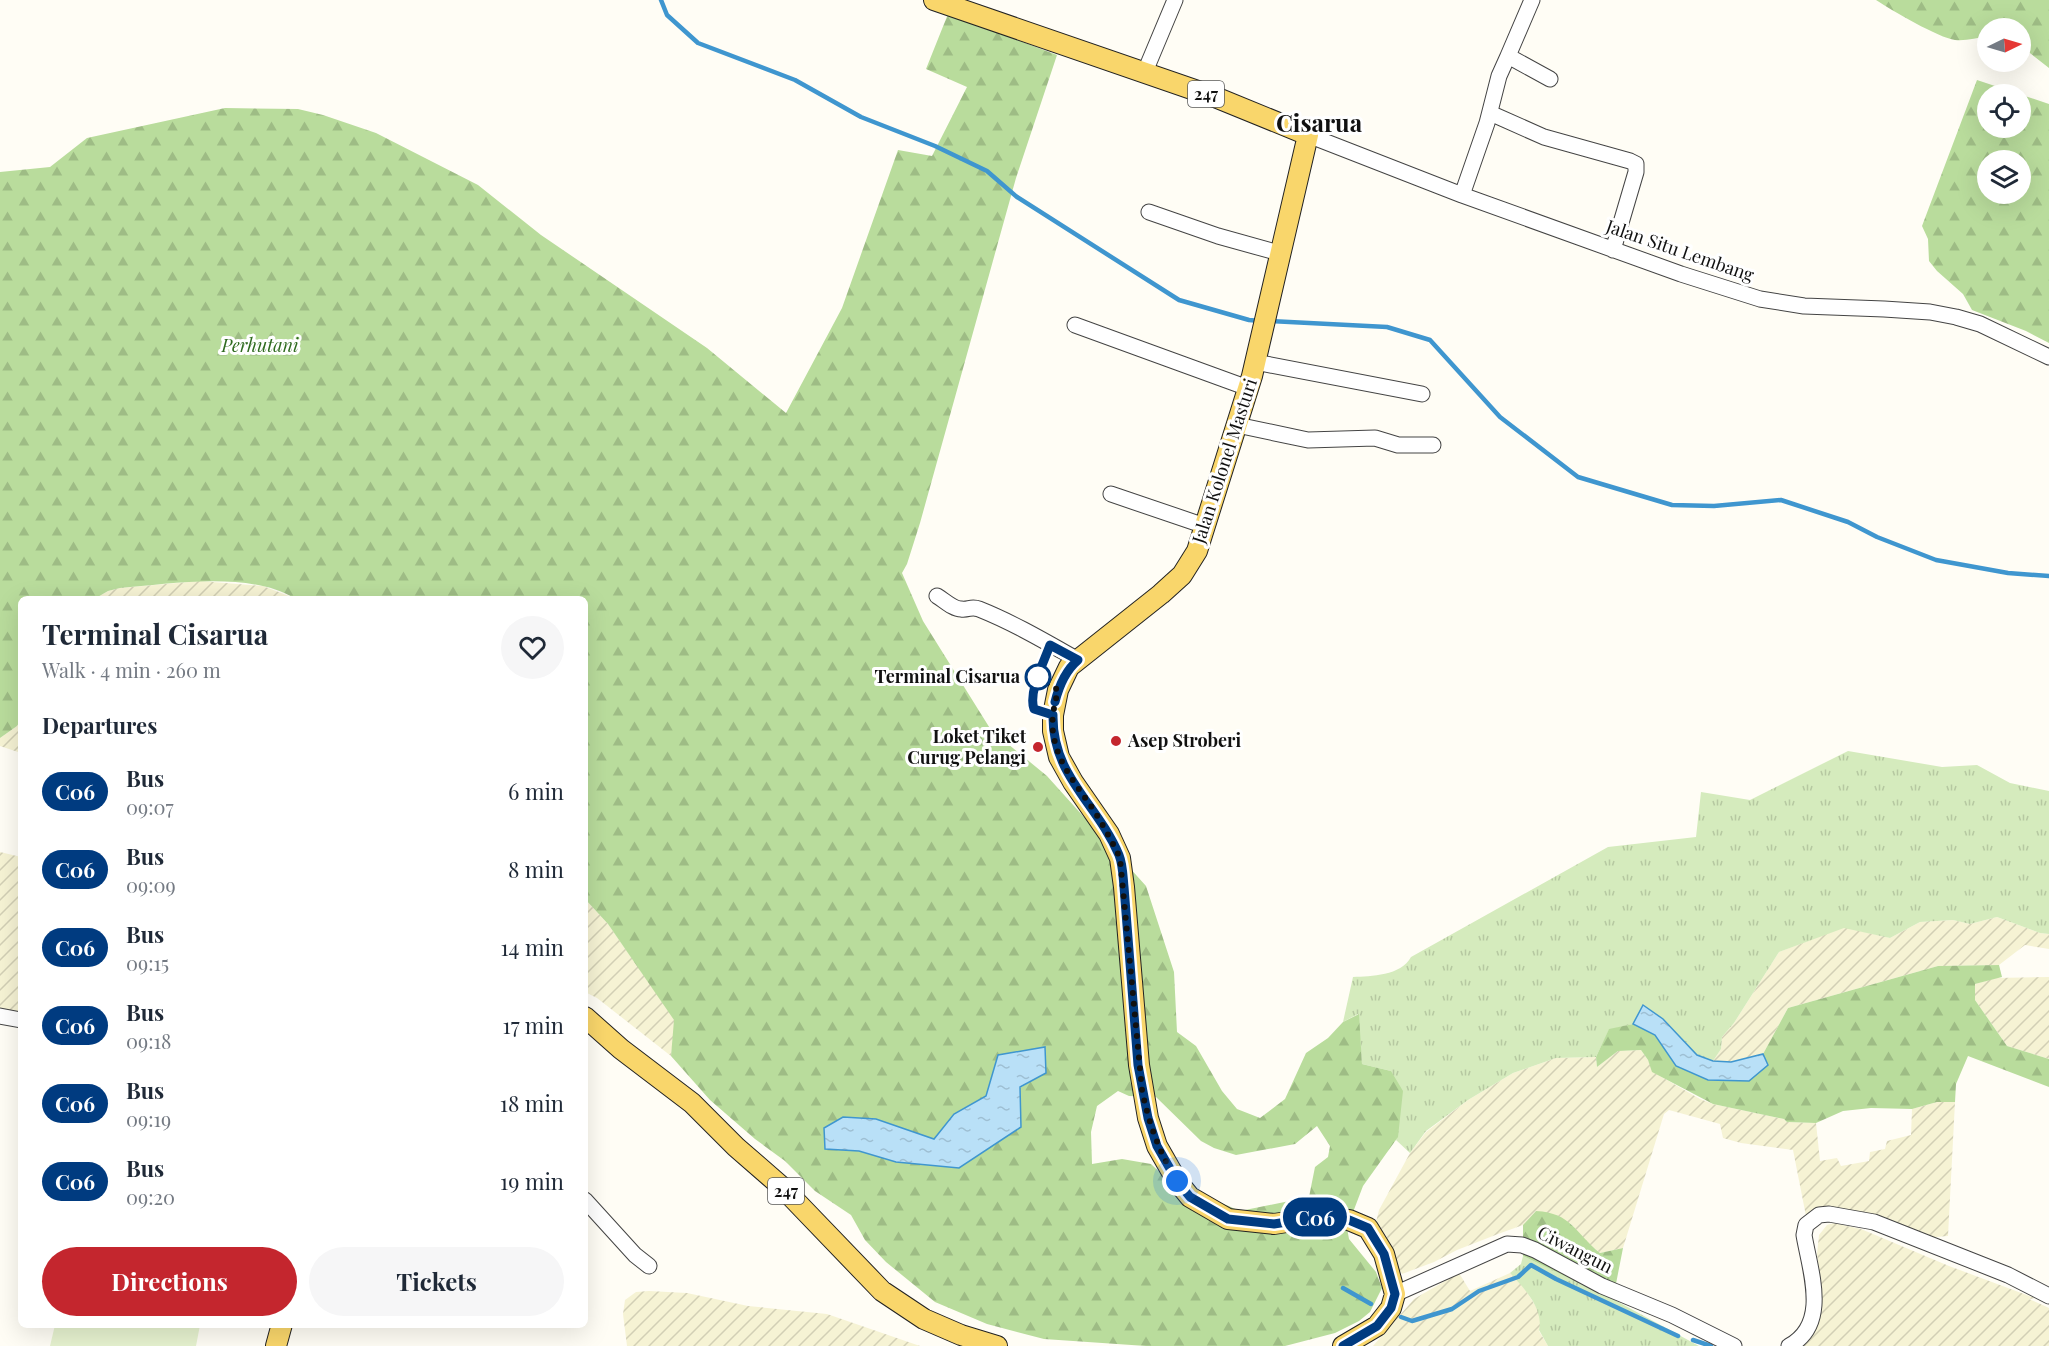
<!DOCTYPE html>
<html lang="en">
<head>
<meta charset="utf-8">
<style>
	:root { --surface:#fff; --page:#f6f6f7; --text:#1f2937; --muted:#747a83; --accent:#c4262e }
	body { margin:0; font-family:"Playfair Display",serif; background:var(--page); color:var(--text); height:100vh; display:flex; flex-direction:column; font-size:22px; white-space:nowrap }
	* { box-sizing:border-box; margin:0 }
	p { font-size:20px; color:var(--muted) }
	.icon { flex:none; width:33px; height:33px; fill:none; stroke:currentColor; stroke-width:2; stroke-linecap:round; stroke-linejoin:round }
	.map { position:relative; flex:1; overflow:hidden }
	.side { position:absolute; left:18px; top:596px; width:570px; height:732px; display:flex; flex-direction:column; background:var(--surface); border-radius:9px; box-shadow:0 6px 24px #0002 }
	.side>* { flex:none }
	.badge { padding:0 12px; border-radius:20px; font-size:21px; line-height:39px }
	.needle { width:39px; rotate:85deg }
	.buttons { position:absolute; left:1977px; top:18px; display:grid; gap:12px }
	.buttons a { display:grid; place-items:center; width:54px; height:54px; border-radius:50%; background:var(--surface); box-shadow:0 6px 24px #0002; font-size:30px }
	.you { position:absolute; width:30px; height:30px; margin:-15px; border:4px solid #fff; border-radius:50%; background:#1a73e8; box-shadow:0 0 0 9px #1a73e833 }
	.map>.badge { position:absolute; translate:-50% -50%; box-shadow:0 0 0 3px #fff }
	h2 { padding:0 24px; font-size:22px; line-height:54px }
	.round { display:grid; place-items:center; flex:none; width:63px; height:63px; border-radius:32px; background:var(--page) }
	.head { display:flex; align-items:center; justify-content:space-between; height:102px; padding:0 24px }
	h1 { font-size:28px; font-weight:700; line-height:45px }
	.primary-button { display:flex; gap:12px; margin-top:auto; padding:12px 24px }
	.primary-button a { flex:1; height:69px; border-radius:36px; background:var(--accent); color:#fff; font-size:24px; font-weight:700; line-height:69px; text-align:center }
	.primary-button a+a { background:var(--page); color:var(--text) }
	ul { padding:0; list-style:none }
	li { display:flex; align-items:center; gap:18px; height:78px; padding:0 24px }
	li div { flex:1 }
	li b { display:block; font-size:22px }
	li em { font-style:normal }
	li .badge { min-width:66px; font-weight:700; text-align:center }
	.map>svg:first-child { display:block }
	.farmland { fill:url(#farmland-furrows) }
	.grass { fill:url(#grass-tufts) }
	.forest { fill:url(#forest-firs); fill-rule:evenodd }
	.pitch { fill:#e6f2cf }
	.water { fill:url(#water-ripples); stroke:#3f96cf; stroke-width:1.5 }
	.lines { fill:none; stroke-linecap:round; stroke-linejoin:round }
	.stream { stroke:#3f96cf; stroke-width:4.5 }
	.minor-casing { stroke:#444; stroke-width:17 }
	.major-casing { stroke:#222; stroke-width:22 }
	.minor { stroke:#fff; stroke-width:15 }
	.major { stroke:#f9d66b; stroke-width:20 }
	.line-casing { stroke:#fff; stroke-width:14 }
	.line { stroke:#003b80; stroke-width:9 }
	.walk { stroke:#111; stroke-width:6; stroke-dasharray:0 10.8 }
	.stop-dot { fill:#fff; stroke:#003b80; stroke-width:3 }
	.poi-dot { fill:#c4262e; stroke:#fff; stroke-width:2 }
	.labels { text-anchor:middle; stroke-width:6; stroke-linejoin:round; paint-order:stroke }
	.shield { fill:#fff; stroke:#585858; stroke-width:1.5 }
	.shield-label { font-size:16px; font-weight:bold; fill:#111 }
	.street-label { font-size:18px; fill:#111; stroke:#fff }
	.park-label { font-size:18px; font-style:italic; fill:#2f6b1f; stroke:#fff }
	.stop-label { font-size:18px; font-weight:bold; fill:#111; stroke:#fff; text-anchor:end }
	.poi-label { font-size:18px; font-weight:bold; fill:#111; stroke:#fff; text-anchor:end }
	.district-label { font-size:24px; font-weight:bold; fill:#111; stroke:#fff }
</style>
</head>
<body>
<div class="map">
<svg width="2049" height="1346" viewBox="0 0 2049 1346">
	<defs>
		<pattern id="farmland-furrows" width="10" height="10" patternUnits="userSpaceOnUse" patternTransform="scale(1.5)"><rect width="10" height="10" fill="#f6f3d4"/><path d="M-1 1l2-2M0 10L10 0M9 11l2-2" fill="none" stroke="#d2cfb5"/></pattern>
		<pattern id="grass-tufts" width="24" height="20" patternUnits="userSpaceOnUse" patternTransform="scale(1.5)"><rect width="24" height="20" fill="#d5ebbd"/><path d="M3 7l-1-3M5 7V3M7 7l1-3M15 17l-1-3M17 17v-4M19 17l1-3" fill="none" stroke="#b6c8a1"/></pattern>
		<pattern id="forest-firs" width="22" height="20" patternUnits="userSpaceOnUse" patternTransform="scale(1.5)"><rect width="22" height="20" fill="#b9dc9c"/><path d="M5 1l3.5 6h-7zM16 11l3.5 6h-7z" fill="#9ebc85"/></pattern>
		<pattern id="water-ripples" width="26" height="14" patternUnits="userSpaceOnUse" patternTransform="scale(1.5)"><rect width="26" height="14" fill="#b9e0f7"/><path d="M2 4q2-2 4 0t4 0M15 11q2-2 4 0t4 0" fill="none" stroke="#9ebfd3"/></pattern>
	</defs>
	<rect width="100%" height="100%" fill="#fffdf5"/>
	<path class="farmland" d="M200,581L263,586L294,598H96L108,591L120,588Z
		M21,720V753L0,746V738L17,726Z
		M0,852L21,857V1012L0,1008Z
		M585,899L608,924L675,1020L671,1056L597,998L585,992Z
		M1997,917L2040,933L2049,934V949L2025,945L1999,965L1938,966L1788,1008L1763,1054L1731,1062L1713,1061L1721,1049L1722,1037L1734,1023L1779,952L1844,927L1890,938L1920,922L1953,920L1970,924Z
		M2049,977V1059L2007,1046L1975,1000V984L1996,978Z
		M1641,1050L1648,1060L1653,1072L1700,1099L1713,1104L1784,1119L1787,1122L1816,1123L1820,1161L1837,1158L1841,1166L1869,1161L1870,1152L1885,1149L1887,1141L1911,1135L1912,1109L1937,1102H1955L1948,1236L1924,1238L1806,1216L1793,1150L1741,1143L1723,1138L1720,1124L1669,1110L1664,1114L1623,1248L1600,1253L1589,1244L1571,1224L1536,1211L1523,1225L1498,1234L1457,1250L1434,1262L1402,1274L1390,1256L1387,1237L1376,1222L1379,1210L1410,1153L1426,1132L1468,1100L1513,1073L1556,1058L1596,1057L1597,1067L1618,1051Z
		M1834,1223L1861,1229L1949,1266L2035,1298L2029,1299L2049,1308V1346H1798L1821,1289L1817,1254L1819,1235L1827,1225Z
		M1459,1273L1470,1291L1510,1273L1523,1286L1538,1310L1541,1322L1539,1331L1548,1346H1373L1414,1299Z
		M649,1291L687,1293L748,1306L827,1314L920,1346H627L623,1314L625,1300L636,1292Z"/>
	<path class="grass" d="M1848,751L1942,767L1977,765L2010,783L2049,791V934L2040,933L1997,917L1970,924L1953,920L1920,922L1890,938L1844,928L1779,952L1734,1023L1722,1037L1721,1049L1713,1061L1697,1055L1663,1019L1643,1005L1633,1024L1609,1030L1596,1057L1556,1058L1513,1073L1468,1100L1426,1131L1410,1153L1396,1140L1398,1134L1391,1071L1362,1064L1358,1014L1343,1022L1353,977C1371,976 1401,976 1411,957L1608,847L1696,837L1701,792L1750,800Z
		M1523,1256L1600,1292L1699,1346H1548L1539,1330C1544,1309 1524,1288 1510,1273L1521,1264Z"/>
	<path class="forest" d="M1876,0H2049V68L2021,46L2020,28H1988L1987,36C1977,38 1966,41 1955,40C1939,38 1891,10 1876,0Z
		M948,14L1057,55L1016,178L920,523L907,564L902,573L923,621L991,730L1047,776L1146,886L1174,972L1177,1032L1196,1046L1222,1091L1237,1109L1260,1118L1285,1099L1306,1053L1328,1038L1343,1022L1359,1014L1362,1064L1391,1071L1403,1091L1398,1137L1363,1186L1347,1228L1349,1239L1376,1272L1382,1288L1370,1312L1359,1321L1335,1333L1285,1346H1146L1044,1339L987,1324L935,1302L886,1262L865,1240L851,1215L815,1191L785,1161L755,1139L710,1100L671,1056L674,1020L608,924L585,899V598H294C249,571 171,584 120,588L108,591L96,598H21V720L17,726L0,738V172L50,167L87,138L225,108L298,109L323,115L376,133L478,185L541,235L707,348L786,413L842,308L898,150L932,156L967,87L926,69ZM998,1055L1045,1073L896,1162L859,1151L825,1149L934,1139L954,1114L986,1096ZM1118,1091L1129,1096L1156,1097L1201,1141L1214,1148L1236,1155L1295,1144L1317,1126L1330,1146L1328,1157L1315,1167L1309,1197L1240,1211L1168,1180L1151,1164L1122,1159L1092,1164L1091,1132L1097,1106Z
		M1977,80L2049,104V343L2026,331L1972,310L1963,294L1937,271L1929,261L1928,239L1922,226ZM1988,94H2020V128H1988ZM2020,160V194H1988V160Z
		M1999,965L2002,977L1975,984V1000L2007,1046L2049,1059V1087L1968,1056L1956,1084L1955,1102H1937L1912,1109L1871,1108L1843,1111L1816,1123L1787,1122L1784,1119L1713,1104L1652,1072L1648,1060L1641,1050L1618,1051L1597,1067L1596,1057L1609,1029L1633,1024L1655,1035L1676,1066L1768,1065L1763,1054L1788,1008L1938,966Z
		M1536,1211C1572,1213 1575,1233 1600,1253L1623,1248L1613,1299L1523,1256V1225Z"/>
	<path class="pitch" d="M55,1325V1324L200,1325L196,1346H50Z"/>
	<path class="water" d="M1643,1005L1663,1019L1697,1055L1713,1061L1731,1062L1763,1054L1768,1065L1749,1081L1708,1080L1676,1066L1655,1035L1633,1024Z
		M1045,1047L1046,1073L1020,1087L1021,1127L959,1168L896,1162L859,1151L825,1149L824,1128L843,1117L876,1119L934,1139L954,1114L986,1096L998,1055Z"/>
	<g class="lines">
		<path class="stream" d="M661,0L667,15L698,43L795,80L861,117L935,146L987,171L1017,197L1179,300L1249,320L1260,321
			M1269,321L1387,327L1430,340L1500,417L1578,477L1672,505L1714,506L1781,500L1848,522L1877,537L1936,560L2008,573L2049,576
			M1343,1288L1371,1304
			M1401,1317L1412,1321L1452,1309L1479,1291L1518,1277L1531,1265L1556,1279L1678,1336
			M1693,1340L1711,1346"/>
		<g class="minor-casing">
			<path id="minor" d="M1508,56L1532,0
				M1144,74L1175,0
				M1490,113L1544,137L1630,161L1636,164V172L1613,250
				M1308,135L1462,195L1681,274L1760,299L1804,306L1884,309L1930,312L1956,317L1980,324L2049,357
				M1462,195L1487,123L1499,76L1508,56L1550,79
				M1149,212L1218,236L1279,253
				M1075,325L1248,388
				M1255,362L1422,394
				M1237,425L1308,440L1375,438L1398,445H1433
				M1111,494L1205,526
				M937,596C944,600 953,609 961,609C969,610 971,606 979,609C1014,623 1046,642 1078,660
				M0,1016L21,1020
				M585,1200L635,1255L649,1266
				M1395,1294L1507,1244L1522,1245L1535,1250L1602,1286L1672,1315L1734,1346
				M1789,1346C1830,1324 1810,1271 1804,1235L1806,1225L1819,1215L1829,1214L1874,1222L2008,1275L2049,1296"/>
		</g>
		<g class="major-casing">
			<path id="major" d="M934,0L1215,97L1308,135L1252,376L1197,551L1182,575L1161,594L1069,667L1058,690L1053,715V731L1059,757L1073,782L1109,834L1120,858L1124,887L1139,1065L1148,1118L1157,1146L1177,1181L1190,1197L1228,1219L1274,1224L1325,1216L1349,1220L1368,1228L1384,1254L1395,1294L1391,1308L1377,1326L1343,1346
				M585,1017L621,1049L692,1103L736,1147L782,1187L882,1291L924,1319L961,1335L997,1346
				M276,1346L282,1324"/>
		</g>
		<use href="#minor" class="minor"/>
		<use href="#major" class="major"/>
	</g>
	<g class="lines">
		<g class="line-casing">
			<path id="line" d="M1055,702C1059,686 1065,671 1078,660L1050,645C1044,662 1028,692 1034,709L1053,715C1052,776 1097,803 1119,855C1123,865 1123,877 1124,887L1138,1065L1148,1118L1157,1146L1177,1181L1190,1197L1228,1219L1274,1224L1325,1216L1349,1220L1368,1228L1384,1254L1395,1294L1391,1308L1377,1326L1343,1346"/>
		</g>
		<use href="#line" class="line"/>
		<path class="walk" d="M1038,677L1058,690C1055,703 1051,718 1053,732C1057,763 1076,784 1093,809C1103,825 1112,841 1120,858L1142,1090C1149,1124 1159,1152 1177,1181"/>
	</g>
	<circle class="stop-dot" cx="1038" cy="677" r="12"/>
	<g class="poi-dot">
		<circle cx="1116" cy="741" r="6"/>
		<circle cx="1038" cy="747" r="6"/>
	</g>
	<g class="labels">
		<g class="shield">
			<rect x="1188" y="81" width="36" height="26" rx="4.5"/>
			<rect x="768" y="1178" width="36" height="26" rx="4.5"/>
		</g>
		<g class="shield-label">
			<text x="1206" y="100">247</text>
			<text x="786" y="1197">247</text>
		</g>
		<g class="street-label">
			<text transform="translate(1680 251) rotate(19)" y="6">Jalan Situ Lembang</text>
			<text transform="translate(1225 461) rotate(-72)" y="6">Jalan Kolonel Masturi</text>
			<text transform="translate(1575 1250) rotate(27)" y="6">Ciwangun</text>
		</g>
		<g class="park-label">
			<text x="260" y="352">Perhutani</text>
		</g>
		<g class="stop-label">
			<text x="1020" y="683">Terminal Cisarua</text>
		</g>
		<g class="poi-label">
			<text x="1026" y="743">Loket Tiket<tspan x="1026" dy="21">Curug Pelangi</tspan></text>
			<text x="1128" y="747" text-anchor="start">Asep Stroberi</text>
		</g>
		<g class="district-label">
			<text x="1319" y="132">Cisarua</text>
		</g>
	</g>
</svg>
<div class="buttons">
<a><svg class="needle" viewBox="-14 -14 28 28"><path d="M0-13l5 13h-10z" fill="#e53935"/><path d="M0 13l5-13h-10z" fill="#747a83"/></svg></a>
<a><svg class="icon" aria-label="locate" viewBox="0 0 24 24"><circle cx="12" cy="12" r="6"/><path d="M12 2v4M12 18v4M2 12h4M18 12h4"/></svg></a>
<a><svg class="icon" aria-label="layers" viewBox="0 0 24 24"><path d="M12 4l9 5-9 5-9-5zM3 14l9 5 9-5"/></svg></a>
</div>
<div class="you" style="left:1177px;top:1181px"></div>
<b class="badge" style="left:1315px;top:1217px;background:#003b80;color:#fff">C06</b>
<section class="side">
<div class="head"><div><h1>Terminal Cisarua</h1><p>Walk · 4 min · 260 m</p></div><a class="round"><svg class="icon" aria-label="heart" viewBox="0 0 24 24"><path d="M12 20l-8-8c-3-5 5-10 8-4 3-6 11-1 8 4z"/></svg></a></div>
<h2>Departures</h2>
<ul>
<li><span class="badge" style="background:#003b80;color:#fff">C06</span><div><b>Bus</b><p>09:07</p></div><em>6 min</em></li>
<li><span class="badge" style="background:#003b80;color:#fff">C06</span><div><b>Bus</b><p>09:09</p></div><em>8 min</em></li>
<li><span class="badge" style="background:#003b80;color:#fff">C06</span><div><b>Bus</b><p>09:15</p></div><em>14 min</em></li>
<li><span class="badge" style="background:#003b80;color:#fff">C06</span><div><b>Bus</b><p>09:18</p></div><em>17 min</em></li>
<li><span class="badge" style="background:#003b80;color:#fff">C06</span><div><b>Bus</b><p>09:19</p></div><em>18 min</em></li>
<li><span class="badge" style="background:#003b80;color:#fff">C06</span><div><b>Bus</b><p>09:20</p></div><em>19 min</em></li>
</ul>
<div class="primary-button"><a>Directions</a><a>Tickets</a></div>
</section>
</div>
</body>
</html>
